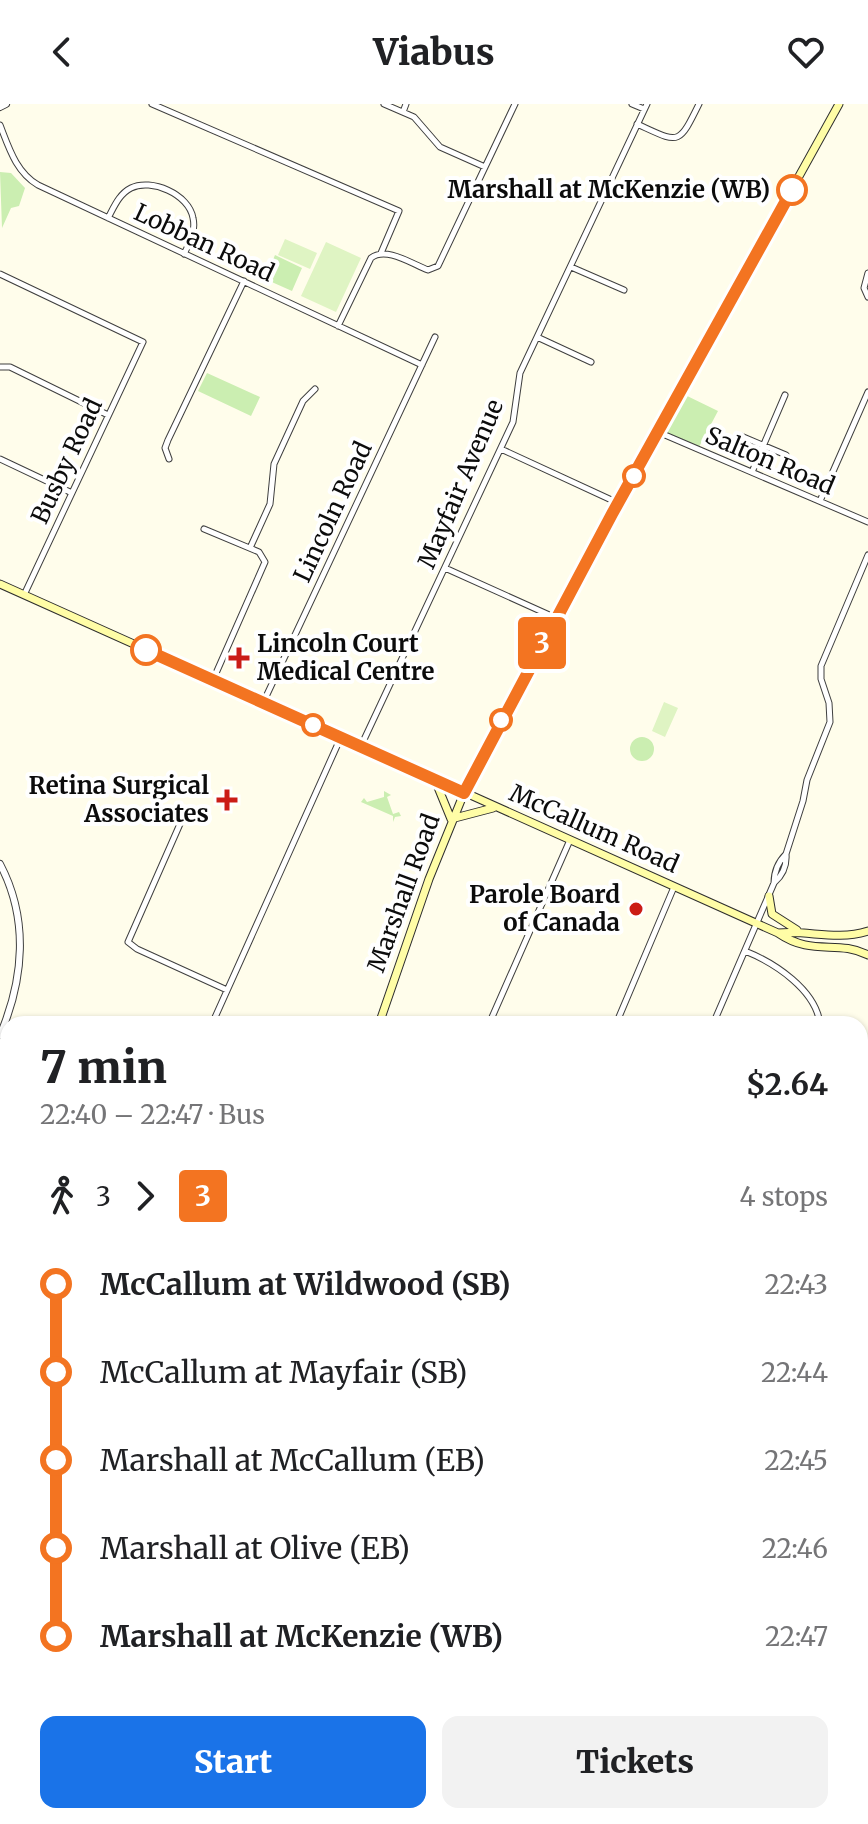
<!DOCTYPE html>
<html lang="en">
<head>
<meta charset="utf-8">
<style>
	:root { --surface:#fff; --page:#f2f2f2; --text:#202124; --muted:#757577; --accent:#1a73e8 }
	body { margin:0; font-family:Merriweather,serif; background:var(--page); color:var(--text); height:100vh; display:flex; flex-direction:column; font-size:30px; white-space:nowrap }
	* { box-sizing:border-box; margin:0 }
	p { font-size:26px; color:var(--muted) }
	.icon { flex:none; width:44px; height:44px; fill:none; stroke:currentColor; stroke-width:2; stroke-linecap:round; stroke-linejoin:round }
	.map { position:relative; flex:1; overflow:hidden }
	.sheet { position:absolute; left:0px; top:912px; width:868px; height:808px; display:flex; flex-direction:column; background:var(--surface); border-radius:24px 24px 0 0; box-shadow:0 2px 6px #0004 }
	.sheet>* { flex:none }
	.badge { padding:0 16px; border-radius:6px; font-size:28px; line-height:52px }
	.map>.badge { position:absolute; translate:-50% -50%; box-shadow:0 0 0 4px #fff }
	.legs { display:flex; align-items:center; gap:12px; height:88px; padding:0 40px; font-size:26px }
	.legs p { margin-inline-start:auto }
	.overview { display:flex; align-items:center; justify-content:space-between; height:136px; padding:0 40px }
	h1 { font-size:44px; font-weight:800; line-height:60px }
	.primary-button { display:flex; gap:16px; margin-top:auto; padding:16px 40px }
	.primary-button a { flex:1; height:92px; border-radius:16px; background:var(--accent); color:#fff; font-size:32px; font-weight:800; line-height:92px; text-align:center }
	.primary-button a+a { background:var(--page); color:var(--text) }
	ul { padding:0 40px; list-style:none }
	li { display:flex; align-items:center; gap:28px; height:88px; font-size:30px }
	li i { display:grid; place-items:center; width:12px; height:100%; margin:0 10px; background:currentColor }
	li i::after { content:''; width:20px; height:20px; margin:-10px; border:6px solid; border-radius:50%; background:var(--surface) }
	li p { margin-inline-start:auto }
	li:first-child i { background:linear-gradient(#0000 50%,currentColor 0) }
	li:last-child i { background:linear-gradient(currentColor 50%,#0000 0) }
	header { display:flex; justify-content:space-between; align-items:center; height:104px; padding:0 40px; background:var(--surface); font-size:36px; font-weight:800 }
	.map>svg:first-child { display:block }
	.green { fill:#cbeeb1 }
	.pitch { fill:#dff4c3 }
	.lines { fill:none; stroke-linecap:round; stroke-linejoin:round }
	.minor-casing { stroke:#3f3f3f; stroke-width:7 }
	.tertiary-casing { stroke:#3f3f3f; stroke-width:8 }
	.secondary-casing { stroke:#2e2e2e; stroke-width:9 }
	.motorway-casing { stroke:#1d1d1d; stroke-width:11 }
	.minor { stroke:#fff; stroke-width:5 }
	.tertiary { stroke:#fff; stroke-width:6 }
	.secondary { stroke:#fffda6; stroke-width:7 }
	.motorway { stroke:#ffac49; stroke-width:9 }
	.line-1-casing { stroke:#fff; stroke-width:18 }
	.line-1 { stroke:#f37421; stroke-width:12 }
	.stop-1-dot { fill:#fff; stroke:#f37421; stroke-width:4 }
	.poi-dot { fill:#cb1c16; stroke:#fff; stroke-width:3 }
	.labels { text-anchor:middle; stroke-width:8; stroke-linejoin:round; paint-order:stroke }
	.stop-label { font-size:24px; font-weight:bold; fill:#0c0c0c; stroke:#fff; text-anchor:end }
	.street-label { font-size:24px; fill:#0c0c0c; stroke:#fff }
	.poi-label { font-size:24px; font-weight:bold; fill:#0c0c0c; stroke:#fff; text-anchor:end }
</style>
</head>
<body>
<header><svg class="icon" aria-label="back" viewBox="0 0 24 24"><path d="M15 5l-7 7 7 7"/></svg>Viabus<svg class="icon" aria-label="heart" viewBox="0 0 24 24"><path d="M12 20l-8-8c-3-5 5-10 8-4 3-6 11-1 8 4z"/></svg></header>
<div class="map">
<svg width="868" height="1720" viewBox="0 0 868 1720">
	<rect width="100%" height="100%" fill="#fffdeb"/>
	<path class="green" d="M0,68L11,69L25,84L19,102L11,104L2,124Z
		M275,151L302,164L292,187L265,175Z
		M207,269L260,293L251,312L198,287Z
		M681,289L718,307L699,343L660,327Z
		M630 645a12 12 0 1 1 24 0a12 12 0 1 1-24 0Z
		M384,687L391,691L387,693L393,710L399,708L401,712L395,713L393,718V712L361,698L364,694L367,698L384,693Z
		M868,1050V1086L860,1100V1064Z
		M782,1712H819L836,1720H777Z"/>
	<path class="pitch" d="M285,135L317,149L310,165L278,151Z
		M326,138L361,154L336,208L301,192Z
		M664,598L678,604L665,633L652,627Z
		M0,1022L8,1026V1066L0,1083Z"/>
	<g class="lines">
		<g class="minor-casing">
			<path id="minor" d="M152,0L399,107L381,149
				M384,0L414,13L440,43L485,63
				M632,0L644,5
				M403,8L406,0
				M637,20C679,39 678,43 699,0
				M0,21C9,44 16,68 38,81L422,261
				M108,114C114,103 119,90 131,84C151,74 189,90 193,114C196,127 190,138 184,150
				M571,163L624,186
				M868,169L864,184L868,193
				M0,170L143,238L24,491
				M338,222L371,154C386,142 412,160 428,166L438,162L515,0
				M537,233L591,258
				M0,263H10L108,311
				M658,328L868,418
				M741,332L786,351
				M501,345L618,399
				M0,355L72,389
				M169,355L165,344L168,336L244,177
				M752,368L785,291
				M820,397L868,288
				M204,425L259,448L265,458L213,576
				M250,444L270,400L274,360L303,297L315,285
				M445,464L556,514
				M263,599L435,233
				M361,642L513,318L520,269L647,0
				M180,720L128,838L137,845L227,886
				M774,779C783,771 787,762 786,750L803,697L807,676L830,618L829,599L821,575V562L868,451
				M745,847C775,859 816,886 820,920
				M212,920L341,633
				M489,920L570,736
				M616,920L674,783
				M713,920L774,779C774,768 778,758 786,750
				M0,1184L8,1188
				M0,1306L8,1310
				M860,1349L868,1331
				M860,1397L868,1401
				M0,1498L8,1502
				M860,1548L868,1552
				M0,1636L8,1618
				M860,1663L868,1667
				M193,1712L211,1720
				M782,1716L784,1712
				M235,1720L238,1712
				M585,1720L586,1718
				M697,1720L702,1712"/>
		</g>
		<g class="tertiary-casing">
			<path id="tertiary" d="M0,3L6,0
				M0,760C29,815 24,875 0,931"/>
		</g>
		<g class="secondary-casing">
			<path id="secondary" d="M0,480L778,829C813,853 837,835 868,851
				M435,676L451,715
				M451,715L493,704
				M769,792L772,810L797,826
				M778,829C810,826 835,837 868,827
				M379,920L429,775L464,689L612,410L839,0
				M0,1392L8,1396
				M80,1720L84,1712"/>
		</g>
		<g class="motorway-casing">
			<path id="motorway" d="M860,1002L868,983
				M860,1033L868,1019
				M860,1120L868,1106
				M860,1155L868,1142
				M468,1720L473,1712
				M520,1720L525,1712"/>
		</g>
		<use href="#minor" class="minor"/>
		<use href="#tertiary" class="tertiary"/>
		<use href="#secondary" class="secondary"/>
		<use href="#motorway" class="motorway"/>
	</g>
	<g class="lines">
		<g class="line-1-casing">
			<path id="line-1" d="M146,546L464,689L612,410L792,86"/>
		</g>
		<use href="#line-1" class="line-1"/>
	</g>
	<g class="stop-1-dot">
		<circle cx="792" cy="86" r="14"/>
		<circle cx="634" cy="372" r="10"/>
		<circle cx="146" cy="546" r="14"/>
		<circle cx="501" cy="616" r="10"/>
		<circle cx="313" cy="621" r="10"/>
	</g>
	<g class="poi-dot">
		<path d="M235 542h8v8h8v8h-8v8h-8v-8h-8v-8h8z"/>
		<path d="M223 684h8v8h8v8h-8v8h-8v-8h-8v-8h8z"/>
		<circle cx="636" cy="805" r="8"/>
	</g>
	<g class="labels">
		<g class="stop-label">
			<text x="770" y="94">Marshall at McKenzie (WB)</text>
		</g>
		<g class="street-label">
			<text transform="translate(204 139) rotate(25)" y="8">Lobban Road</text>
			<text transform="translate(67 357) rotate(-65)" y="8">Busby Road</text>
			<text transform="translate(770 357) rotate(23)" y="8">Salton Road</text>
			<text transform="translate(461 380) rotate(-67)" y="8">Mayfair Avenue</text>
			<text transform="translate(333 408) rotate(-65)" y="8">Lincoln Road</text>
			<text transform="translate(594 725) rotate(24)" y="8">McCallum Road</text>
			<text transform="translate(404 789) rotate(-70)" y="8">Marshall Road</text>
		</g>
		<g class="poi-label">
			<text x="257" y="548" text-anchor="start">Lincoln Court<tspan x="257" dy="28">Medical Centre</tspan></text>
			<text x="209" y="690">Retina Surgical<tspan x="209" dy="28">Associates</tspan></text>
			<text x="620" y="799">Parole Board<tspan x="620" dy="28">of Canada</tspan></text>
		</g>
	</g>
</svg>
<b class="badge" style="left:542px;top:539px;background:#f37421;color:#fff">3</b>
<section class="sheet">
<div class="overview"><div><h1>7 min</h1><p>22:40 – 22:47 · Bus</p></div><b>$2.64</b></div>
<div class="legs"><svg class="icon" aria-label="walk" viewBox="0 0 24 24"><circle cx="13" cy="4" r="2"/><path d="M13 8l-2 6 4 7M11 14l-3 7M7 12l3-4h3l4 4"/></svg>3<svg class="icon" aria-label="forward" viewBox="0 0 24 24"><path d="M9 5l7 7-7 7"/></svg><b class="badge" style="background:#f37421;color:#fff">3</b><p>4 stops</p></div>
<ul>
<li><i style="color:#f37421"></i><b>McCallum at Wildwood (SB)</b><p>22:43</p></li>
<li><i style="color:#f37421"></i><span>McCallum at Mayfair (SB)</span><p>22:44</p></li>
<li><i style="color:#f37421"></i><span>Marshall at McCallum (EB)</span><p>22:45</p></li>
<li><i style="color:#f37421"></i><span>Marshall at Olive (EB)</span><p>22:46</p></li>
<li><i style="color:#f37421"></i><b>Marshall at McKenzie (WB)</b><p>22:47</p></li>
</ul>
<div class="primary-button"><a>Start</a><a>Tickets</a></div>
</section>
</div>
</body>
</html>
